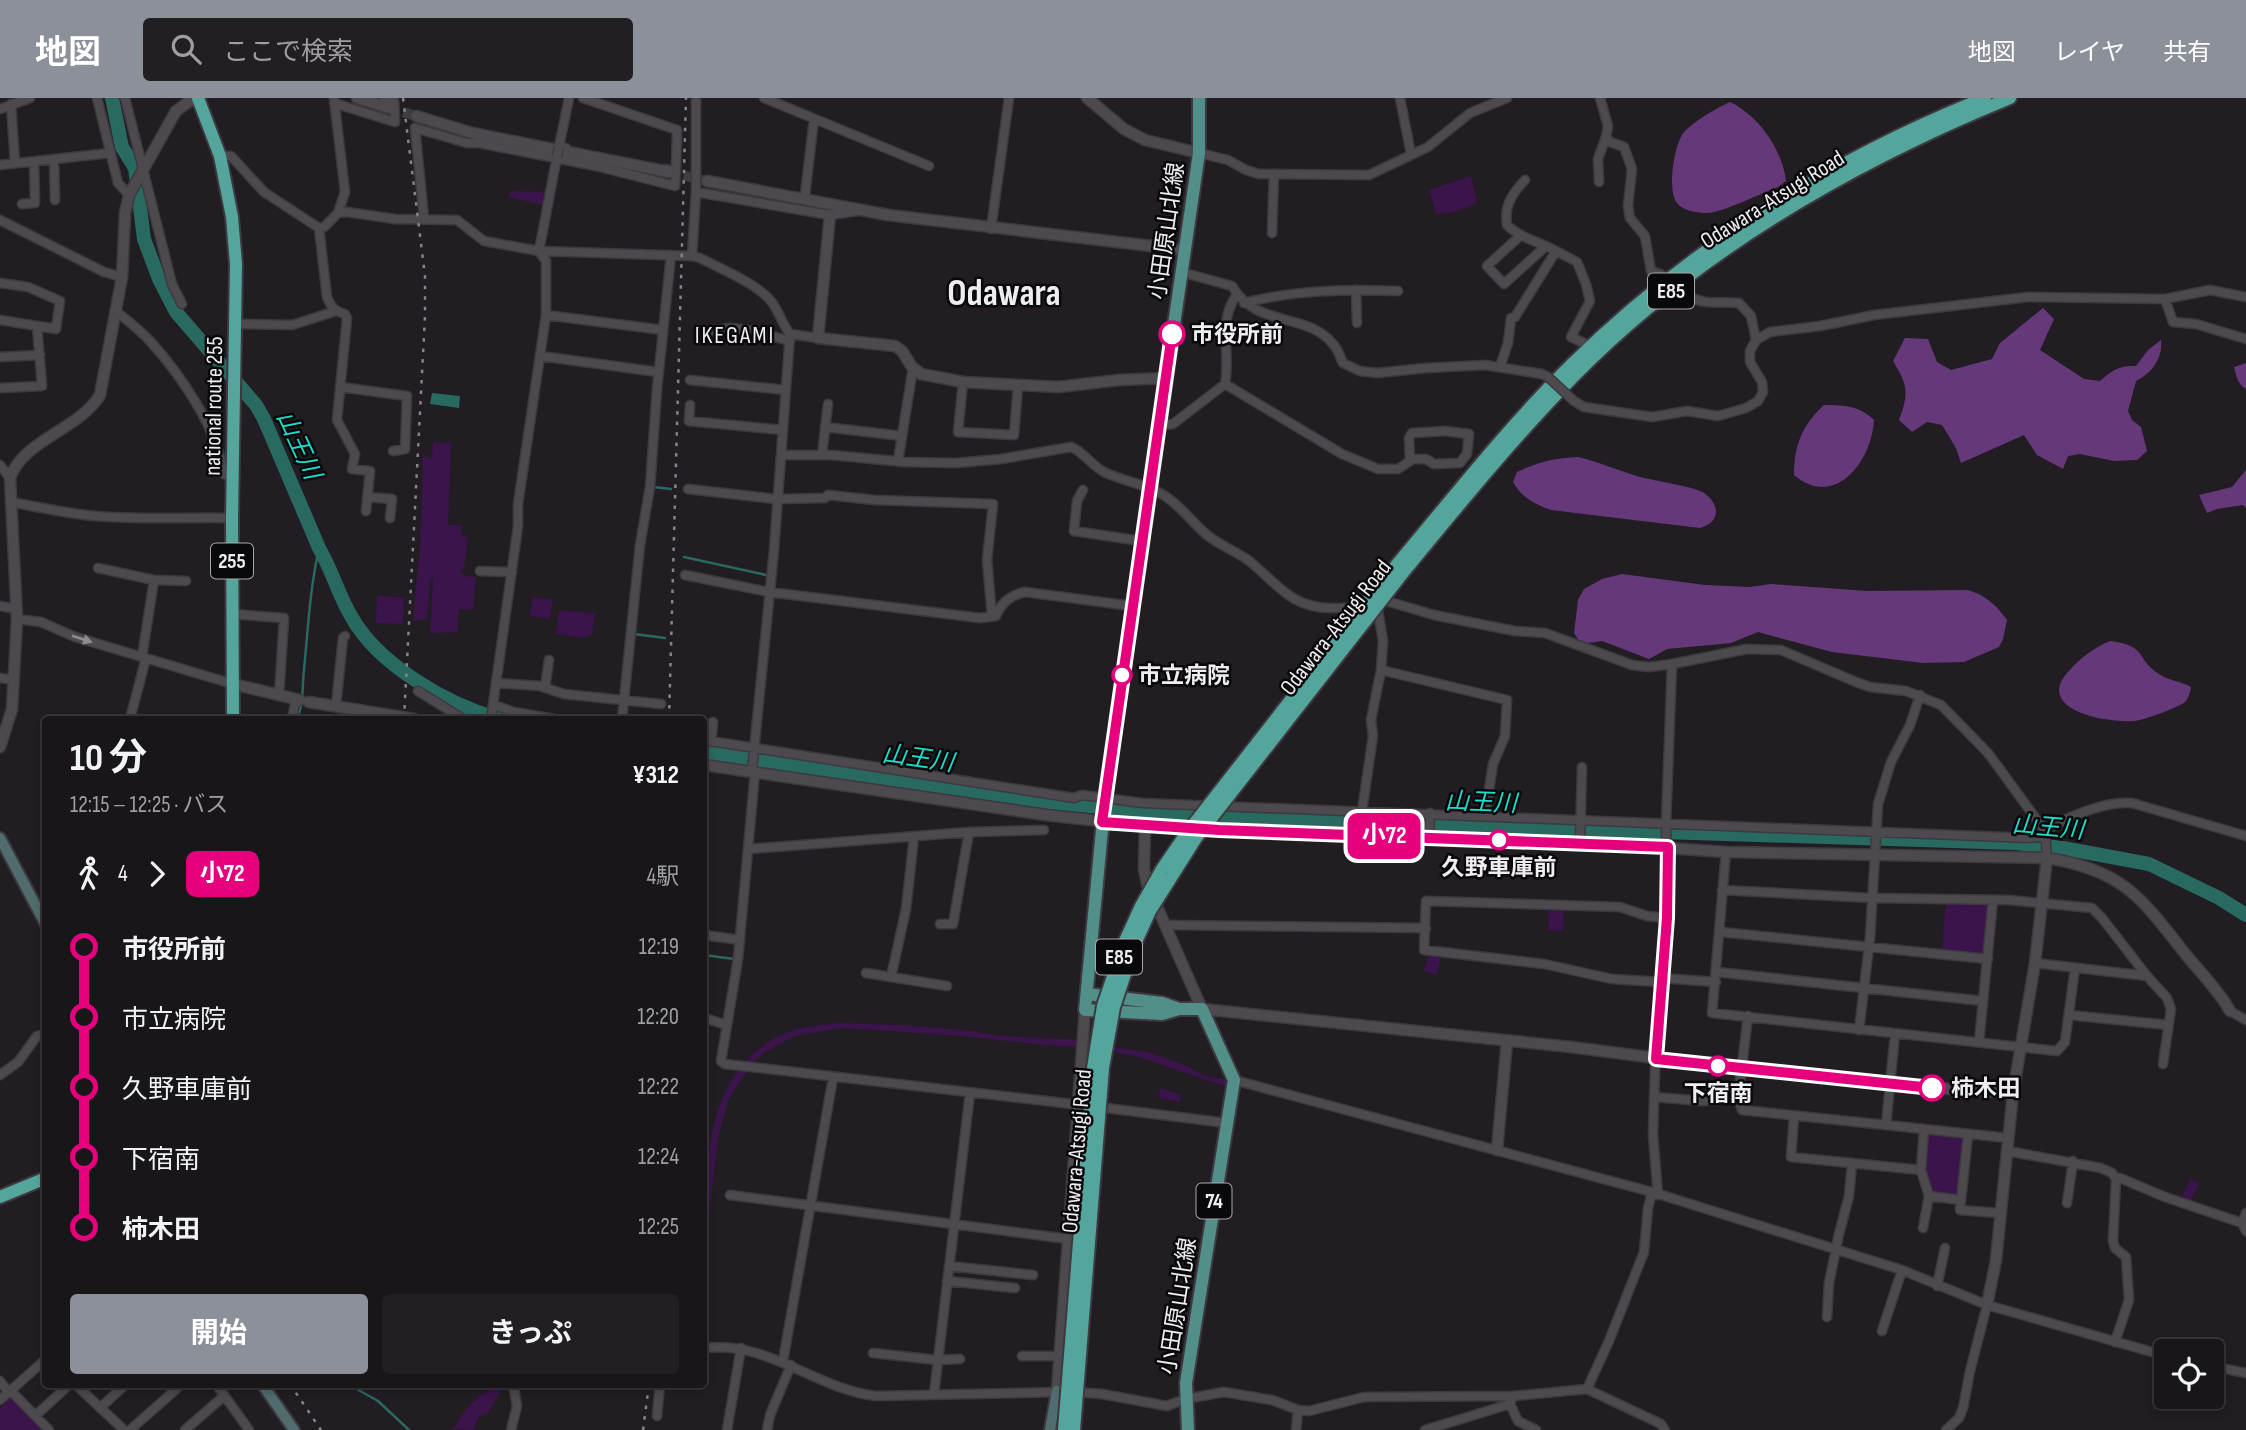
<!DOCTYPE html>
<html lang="ja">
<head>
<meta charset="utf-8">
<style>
	:root { --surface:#19161a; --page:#221f23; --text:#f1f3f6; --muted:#9f9fa2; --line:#373539; --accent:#8c9099 }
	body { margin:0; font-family:"Sofia Sans Condensed","Noto Sans JP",sans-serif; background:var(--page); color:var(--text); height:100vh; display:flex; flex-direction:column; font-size:26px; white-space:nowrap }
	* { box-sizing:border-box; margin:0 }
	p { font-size:23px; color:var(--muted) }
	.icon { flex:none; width:38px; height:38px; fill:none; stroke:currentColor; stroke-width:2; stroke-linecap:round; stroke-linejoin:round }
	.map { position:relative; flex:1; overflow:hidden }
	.sheet { position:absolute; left:42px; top:618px; width:665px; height:672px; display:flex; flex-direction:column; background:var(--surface); border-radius:7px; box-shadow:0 4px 10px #0003,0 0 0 2px var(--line) }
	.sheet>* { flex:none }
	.badge { padding:0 14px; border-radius:10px; font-size:24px; line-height:46px }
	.fabs { position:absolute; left:2154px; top:1241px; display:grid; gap:14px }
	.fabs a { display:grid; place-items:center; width:70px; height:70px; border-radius:7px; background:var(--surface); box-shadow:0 4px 10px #0003,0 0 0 2px var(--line); font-size:35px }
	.map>.badge { position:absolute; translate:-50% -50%; box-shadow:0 0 0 4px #fff }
	.legs { display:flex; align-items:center; gap:10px; height:77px; padding:0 28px; font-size:23px }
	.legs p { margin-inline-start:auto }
	.head { display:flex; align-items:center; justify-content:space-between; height:119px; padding:0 28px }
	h1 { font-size:38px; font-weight:700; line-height:52px }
	.action { display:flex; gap:14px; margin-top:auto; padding:14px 28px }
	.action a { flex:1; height:80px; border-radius:7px; background:var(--accent); color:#fff; font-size:28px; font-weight:700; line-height:80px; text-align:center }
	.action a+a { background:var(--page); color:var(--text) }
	ul { padding:0 28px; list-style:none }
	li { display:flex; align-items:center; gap:24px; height:70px; font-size:26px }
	li i { display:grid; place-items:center; width:10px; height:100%; margin:0 9px; background:currentColor }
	li i::after { content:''; width:18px; height:18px; margin:-9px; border:5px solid; border-radius:50%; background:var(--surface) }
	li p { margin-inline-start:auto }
	li:first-child i { background:linear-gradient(#0000 50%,currentColor 0) }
	li:last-child i { background:linear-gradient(currentColor 50%,#0000 0) }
	header { display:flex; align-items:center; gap:42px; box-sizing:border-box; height:98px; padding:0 35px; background:var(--accent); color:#fff }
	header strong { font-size:33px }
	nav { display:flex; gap:38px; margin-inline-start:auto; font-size:24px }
	.search { width:490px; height:63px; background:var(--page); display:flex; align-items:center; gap:18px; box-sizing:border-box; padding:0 24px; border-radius:7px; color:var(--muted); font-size:26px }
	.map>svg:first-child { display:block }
	.green { fill:#3b144b }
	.forest { fill:#653979 }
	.water { fill:#286960 }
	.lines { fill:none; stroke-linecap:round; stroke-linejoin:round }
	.stream { stroke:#286960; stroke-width:2.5 }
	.river { stroke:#286960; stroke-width:14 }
	.tertiary-tunnel { stroke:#403c42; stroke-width:10; stroke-dasharray:10 5; stroke-linecap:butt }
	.minor-casing { stroke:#3d3a3f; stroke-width:11 }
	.tertiary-casing { stroke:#3d3a3f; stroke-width:13 }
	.secondary-casing { stroke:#3d3a3f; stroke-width:14 }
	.primary-casing { stroke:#3d3a3f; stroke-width:16 }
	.trunk-casing { stroke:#3d3a3f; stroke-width:16 }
	.minor { stroke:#4d494f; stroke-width:8 }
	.tertiary { stroke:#4d494f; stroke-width:10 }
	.secondary { stroke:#506c6c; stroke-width:10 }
	.primary { stroke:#528f89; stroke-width:12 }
	.trunk { stroke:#54a69c; stroke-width:12 }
	.rail { stroke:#88848a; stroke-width:2.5; stroke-dasharray:3.5 7; stroke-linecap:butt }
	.minor-bridge-casing { stroke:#3d3a3f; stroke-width:11; stroke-linecap:butt }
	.trunk-bridge-casing { stroke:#3d3a3f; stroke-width:16; stroke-linecap:butt }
	.minor-bridge { stroke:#4d494f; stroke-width:8 }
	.trunk-bridge { stroke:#54a69c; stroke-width:12 }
	.oneway { fill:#8e8b90 }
	.line-1-casing { stroke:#fff; stroke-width:16 }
	.line-1 { stroke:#e6007e; stroke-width:10 }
	.stop-1-dot { fill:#fff; stroke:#e6007e; stroke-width:3.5 }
	.labels { text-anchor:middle; stroke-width:5; stroke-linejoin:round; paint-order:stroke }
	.shield { fill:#09080a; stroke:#aba8ac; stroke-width:2 }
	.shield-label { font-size:21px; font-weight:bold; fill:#f0edf2 }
	.street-label { font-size:23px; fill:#f0edf2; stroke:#09080a }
	.stop-label { font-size:23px; font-weight:bold; fill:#f0edf2; stroke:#09080a; text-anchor:start }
	.neighbourhood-label { font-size:24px; letter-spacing:2px; fill:#f0edf2; stroke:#09080a }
	.water-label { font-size:24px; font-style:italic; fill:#19e0cb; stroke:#09080a }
	.town-label { font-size:37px; font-weight:bold; fill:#f0edf2; stroke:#09080a }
</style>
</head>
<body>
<header>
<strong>地図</strong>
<div class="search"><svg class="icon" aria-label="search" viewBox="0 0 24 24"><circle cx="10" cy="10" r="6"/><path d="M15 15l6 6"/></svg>ここで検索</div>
<nav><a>地図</a><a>レイヤ</a><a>共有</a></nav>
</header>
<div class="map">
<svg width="2246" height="1332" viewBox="0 0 2246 1332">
	<rect width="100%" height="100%" fill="#211d23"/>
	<path class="green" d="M1471,78L1477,104C1464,112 1452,116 1436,116L1429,92Z
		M510,93L547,94L544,107L509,99Z
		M433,344L451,345L448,427H461V438L468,439L464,470L460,472L465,478L476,479L473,512L459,511L457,534L430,535L433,480L430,481L427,521L413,523L420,450L423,356L432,362Z
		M377,498L404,499L403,526L376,525Z
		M533,499L553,502L549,521L530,518Z
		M559,512L595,516L592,536L584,540L556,536Z
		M1946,802L1991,804L1986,858L1942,854Z
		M1549,810H1564L1563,833L1548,832Z
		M1429,855L1441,857L1437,877L1424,873Z
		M839,925L903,927L973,933L999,938L1087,942L1114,949L1147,954L1185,967L1205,978L1232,983L1230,990L1139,959L1086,948H1055L963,938L842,930L794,938L764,955L751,967L729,1000L718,1039L704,1164C704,1083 699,967 791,933C805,928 823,927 839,925Z
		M1160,990L1181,997L1180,1004L1159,1000Z
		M1928,1036L1965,1039L1957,1099L1926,1093Z
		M2191,1081L2199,1086L2190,1104L2180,1101Z
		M502,1287L503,1289L488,1315L479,1318L473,1332L453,1331C464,1313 479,1292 502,1287Z
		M12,1299L42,1332H0V1310Z"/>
	<path class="forest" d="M1730,4C1759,18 1782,51 1786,83L1778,89C1762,95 1722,115 1707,115C1698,115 1683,113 1677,105C1667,92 1674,50 1682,37C1689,26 1718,9 1730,4Z
		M2043,210L2054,221L2040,252L2084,281L2100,283C2112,272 2120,267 2136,268L2148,252L2161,242C2163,260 2152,275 2136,283L2128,313L2132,322L2141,329L2147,353L2137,362L2114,363L2080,356L2068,358L2063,371L2037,357L2024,337L1961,365L1956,350L1942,327L1927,324L1912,334L1899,322C1909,295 1908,287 1893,263L1905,240L1928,241L1937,264L1951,272L1992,261L2000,245Z
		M2246,265V291C2238,287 2236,277 2234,269Z
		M1824,307C1844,307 1860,308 1874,322C1872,363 1835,412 1794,377C1794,348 1802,327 1824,307Z
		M1578,359C1600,364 1619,373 1640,379C1655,383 1693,388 1704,395C1721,407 1720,425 1700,430L1551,412C1535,406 1522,400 1513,384L1517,374C1538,364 1555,360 1578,359Z
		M2246,372V410L2243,407L2217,411L2207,415L2199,397L2232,389Z
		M1622,476L1705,487L1750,489L1771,486L1867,493L1968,492C1987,498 1996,507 2007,522L2003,541L1999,549L1964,564L1923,565L1832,554L1758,534L1731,545L1667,551L1649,561L1602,543L1581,546L1574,535L1578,502L1584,491L1602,481Z
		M2110,543C2149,548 2135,561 2159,576C2169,583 2181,583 2191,589C2190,594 2189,600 2185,604C2177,610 2144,622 2134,623C2109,625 2035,613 2067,575C2080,560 2092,551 2110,543Z"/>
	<path class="water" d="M432,295L460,298L459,310L430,306Z"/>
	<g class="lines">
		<path class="stream" d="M653,389L671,391
			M684,459L766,477
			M634,536L665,540
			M297,621C304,605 302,589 304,572C308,531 310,490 319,450
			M704,857L734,861
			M45,1089L46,1091
			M348,1286L378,1303L409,1332"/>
		<path class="river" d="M112,0L122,49L135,70L144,141L159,181L176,214L256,307L264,321L319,450C332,472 338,496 351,518C378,567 447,606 499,621
			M704,654L1049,704L1142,713L1344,724L2015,745L2063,750L2149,766L2219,800L2246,817"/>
		<path class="tertiary-tunnel" d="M389,10L416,18
			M669,74L707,83"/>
		<g class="minor-casing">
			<path id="minor" d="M97,0L118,85L129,97
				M125,0L172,186L182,206
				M334,0L345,94L338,115
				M583,0L677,32L676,73
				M696,0V94L830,117L857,113
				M764,0L929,68
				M1400,0L1411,56
				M1600,0L1608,28L1606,39L1610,44L1624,49L1632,71L1628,108L1630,120L1645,138L1651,173L1660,176
				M334,5L395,24L394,3L384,0
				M11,6L15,65
				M0,11L30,0
				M566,50L559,49L569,0
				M1199,55L1228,62L1246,72L1259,76L1369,77L1428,49L1470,15L1507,0
				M220,58H231L264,94L319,130L324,129L338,115L347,114L395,121L457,122L484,143L539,153L692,158L700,160C721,171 756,185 771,203C779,213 782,226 790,236L774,452L752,673
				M54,61L55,102
				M0,67L110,55
				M1599,84L1598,61L1606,39
				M805,97L814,21
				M22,106L35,105L34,64
				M424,120L415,30L467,45H479L596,68L675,88L676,73L664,71
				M0,122L104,174L122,179
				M319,130L327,199C331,209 335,213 345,216L347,220L337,322L355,356L352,371L370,373L366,413
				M991,131L1009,0
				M1272,135L1274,76
				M1520,138L1487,168L1504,186L1546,148
				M1556,153L1577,164L1586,186L1590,203L1571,239L1584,245
				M692,158L696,94
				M1181,174L1232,188C1257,231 1306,213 1333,246C1338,251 1340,259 1343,265L1360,273L1377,275L1426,270L1485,267L1542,276L1548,279
				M0,185L28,189L60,203L56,231L0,222
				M1356,192L1357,225
				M1236,198C1217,225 1231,256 1225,286L1342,356L1378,371H1398L1413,361H1426L1434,366L1460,365L1467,356L1469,336L1445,333L1412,335L1409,340L1410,362
				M1689,198C1705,208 1720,203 1739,205L1751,218L1756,242
				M2165,201L2173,224L2196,226L2246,241
				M1244,205C1295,192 1346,191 1398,193
				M117,214C128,223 140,232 150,243C181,277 217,330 224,376L233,380
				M546,217L663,232
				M236,226L292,227L336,213
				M707,233L731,230L754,233L790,243
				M790,236L818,240
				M540,258L658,274
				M0,259L40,257
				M1500,269L1508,245L1511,220L1515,219L1556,153C1540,144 1520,140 1507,127C1504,107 1512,96 1525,82
				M690,282L786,292
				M963,284L958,334L1014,337L1018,288
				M340,289L407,298L405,351L393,353
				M0,290L42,288L37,228
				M1574,303L1584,309L1652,319L1687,313L1718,318L1746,310L1758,303L1763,294L1762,284L1750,264V253L1756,242L1770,234L1820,228L1874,217L2028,199L2165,201L2210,192L2246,199
				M690,307L689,323L783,332
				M1159,327L1173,326L1225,286
				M825,329L902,338
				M782,357H832L904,364L956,365L1001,361L1071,349C1084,354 1091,367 1104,374C1125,384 1150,387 1168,400C1183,411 1193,425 1207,437C1219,447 1235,453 1248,462C1277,485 1291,511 1333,510C1344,510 1354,510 1365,505
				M822,357L828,306
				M898,363L913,270
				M0,367L10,380
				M688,391L776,401L825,400L828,397L875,402L993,406L987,462L992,518
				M1083,392L1077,403L1074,433L1141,443
				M368,399L392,401L390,420
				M10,404C39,409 68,416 96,418C142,422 187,419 232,420
				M98,470L154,482L186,483
				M480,473L512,474
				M685,477L769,494L980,520L996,518C1001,504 1011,497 1025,494L1132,508
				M1380,501L1434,517L1515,533L1545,535L1632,567L1649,569L1672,566L1666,726L1667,820L1655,972L1653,1037L1658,1097
				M0,508L17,511
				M233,516L284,520L279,598
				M17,521L41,524L75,539L233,586
				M142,559L154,482
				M1672,566L1747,551L1781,552L1856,584L1870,589L1906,593L1941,607L1988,655L2045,733L2047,760
				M1381,572L1507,602L1505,638L1493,666L1485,717
				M0,580L13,582
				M496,585L540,588L564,596L661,606
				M545,590L549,562
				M418,593L460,619L459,621
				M494,607L514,614L554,621
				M336,608L343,540L345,538
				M130,621L146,560
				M292,621L296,601
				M491,621L518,428V406L546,217V163L539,153L557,58
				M622,621L640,447L650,389L657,291L671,157
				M704,642L1074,700L1082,697L1142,705L2029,740L2047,738
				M711,644L713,624
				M755,674L738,861L721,963L725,966L1081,1007
				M1362,713L1373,638L1371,622L1381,572L1383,543L1377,507
				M2045,733C2068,718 2106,703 2132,705L2246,738
				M1429,739L1430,715
				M1580,744L1582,669
				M748,751L969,734L1044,732
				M1726,754L1712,915L2057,953L2065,944L2075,870
				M1722,792L1873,800L2009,802L2092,810L2102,820L2147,878L2167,900L2171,911L2163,966
				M940,826H953L969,734
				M1165,827L1426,830
				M1721,834L1988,861
				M704,837L740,842
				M2035,865L2147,878
				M1717,874L1983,903
				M866,875L947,888
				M891,879L906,811L914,739
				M1661,880L1716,884
				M1661,884L1612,881L1544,866L1424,852L1426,803L1620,809L1647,818L1667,820
				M2230,913L2246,922
				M2069,917L2168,927
				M1748,918L1738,1000L1742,1012L1886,1027L1895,936
				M704,920L727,927
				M1859,932L1870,840L1878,706L1891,664L1910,627L1920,597
				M1979,944L1993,802
				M0,977L18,964L37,938L46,936
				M1234,982L1652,1094L1902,1172L1987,1207L2166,1258
				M1654,999L1703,1003L1738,1000
				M1098,1009L1227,1025
				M1794,1018L1791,1059L1921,1072
				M1886,1027L2008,1040
				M1924,1032L1921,1072L1929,1098L1961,1102L1960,1112L1999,1115
				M2007,1053L2101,1070L2112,1075L2116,1081L2113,1143L2115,1150L2126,1159L2129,1202L2115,1244
				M2116,1081L2120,1080L2165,1099L2242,1125L2246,1133
				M730,1097L1068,1141
				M1961,1102L1968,1037
				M2067,1105L2073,1063
				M2242,1125L2246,1115
				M1923,1130L1929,1098
				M949,1168L1033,1177
				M947,1183L1015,1190
				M1937,1188L1945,1150
				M1827,1219L1829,1185L1839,1136L1849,1098L1852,1065
				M1882,1233L1902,1172
				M704,1250C768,1242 815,1291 876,1298L1062,1294
				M873,1255L937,1262L960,1261
				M1022,1258H1060
				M783,1263L833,980
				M2212,1268L2246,1275
				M0,1283L9,1295
				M75,1286L124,1332
				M216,1286L249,1332
				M1587,1291L1609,1243L1644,1154L1648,1110L1652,1094
				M11,1293L49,1332
				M1075,1294L1102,1296L1167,1308L1185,1301L1224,1294L1272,1302L1298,1312L1309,1313L1364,1299L1513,1298L1587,1291L1661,1326L1665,1332
				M934,1296L970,995
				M0,1302L46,1261
				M1510,1306L1518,1323L1536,1332
				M100,1310L126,1286
				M35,1318L70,1286
				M657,1318L660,1286
				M130,1332L182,1286
				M185,1332L224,1298
				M511,1332L517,1308L513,1286
				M727,1332L741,1250
				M767,1332L770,1317L791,1267
				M1296,1332L1298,1312
				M1425,1332L1510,1306L1513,1298
				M1946,1332L1959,1320L1963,1310L1970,1273L1987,1207"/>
		</g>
		<g class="tertiary-casing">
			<path id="tertiary" d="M357,0L389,10
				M1087,0L1124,31L1145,42L1199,55
				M416,18L472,35L669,74
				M707,83L888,117L1185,152
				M830,117L818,240L895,248L902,253L912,269L921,276L963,284L1058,289L1119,282L1166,280
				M233,586L300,602
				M309,604L414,621
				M0,649L12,611L17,521L10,380C23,342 80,331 100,297L122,179L125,115L129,97L176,13L194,0
				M704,667L1046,717L1145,728L1580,744L1726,754L2047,760C2124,772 2142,801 2187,858C2202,876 2219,893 2230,913
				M1145,728L1144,771L1147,786L1202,911L1571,949L1741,971L1905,988L2013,995
				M1497,1052L1507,943
				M1987,1207L1996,1162L2013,995L2035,865L2047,760
				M1057,1293L1085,912"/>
		</g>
		<g class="secondary-casing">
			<path id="secondary" d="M0,740L46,827
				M262,1286L294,1332
				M1050,1332L1057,1293"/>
		</g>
		<g class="primary-casing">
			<path id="primary" d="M1087,896L1162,905L1179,911H1202L1234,982L1186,1285L1188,1332
				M1179,911L1162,916L1085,912L1105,700L1199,55V0"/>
		</g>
		<g class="trunk-casing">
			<path id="trunk" d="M198,0L220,58L232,119L236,166L232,420L233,621
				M1394,470C1452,401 1508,329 1572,266C1689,151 1833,60 1985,0
				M1402,476C1458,408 1514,339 1576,276C1698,153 1851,65 2010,0
				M0,1099L46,1080"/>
		</g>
		<use href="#minor" class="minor"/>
		<use href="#tertiary" class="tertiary"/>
		<use href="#secondary" class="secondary"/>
		<use href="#primary" class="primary"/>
		<use href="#trunk" class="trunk"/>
		<path class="rail" d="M403,0L425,178V218L404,621
			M669,621L686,0
			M290,1286L321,1332
			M643,1332L649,1286"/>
		<g class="minor-bridge-casing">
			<path id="minor-bridge" d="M557,58L559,49
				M1660,176L1689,198
				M1548,279L1574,303"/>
		</g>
		<g class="trunk-bridge-casing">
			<path id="trunk-bridge" d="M1064,1332L1093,970L1103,908L1125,843L1141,808L1162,771L1186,736L1394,470
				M1074,1332L1103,970L1114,909L1135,846L1150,813L1196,740L1402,476"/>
		</g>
		<use href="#minor-bridge" class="minor-bridge"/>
		<use href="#trunk-bridge" class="trunk-bridge"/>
	</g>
	<defs><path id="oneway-solid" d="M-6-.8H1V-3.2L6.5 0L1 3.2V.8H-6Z" transform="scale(1.75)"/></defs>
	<use class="oneway" href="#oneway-solid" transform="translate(82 541) rotate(18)"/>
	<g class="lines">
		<g class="line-1-casing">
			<path id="line-1" d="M1172,236L1102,724L1219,732L1668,749L1667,820L1656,961L1932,990"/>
		</g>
		<use href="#line-1" class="line-1"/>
	</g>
	<g class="stop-1-dot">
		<circle cx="1172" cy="236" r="12"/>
		<circle cx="1122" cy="577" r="9"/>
		<circle cx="1499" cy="742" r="9"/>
		<circle cx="1718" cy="968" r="9"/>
		<circle cx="1932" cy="990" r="12"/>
	</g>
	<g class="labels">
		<g class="shield">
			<rect x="1648" y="175.5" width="46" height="35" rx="5"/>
			<rect x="211" y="445.5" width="42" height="35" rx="5"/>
			<rect x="1096" y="841.5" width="46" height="35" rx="5"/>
			<rect x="1196.5" y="1085.5" width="35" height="35" rx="5"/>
		</g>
		<g class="shield-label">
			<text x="1671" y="200">E85</text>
			<text x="232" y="470">255</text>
			<text x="1119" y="866">E85</text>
			<text x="1214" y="1110">74</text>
		</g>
		<g class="street-label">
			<text transform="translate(1772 101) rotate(-32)" y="8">Odawara-Atsugi Road</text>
			<text transform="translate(1166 133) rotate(-82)" y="8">小田原山北線</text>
			<text transform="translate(213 308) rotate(-89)" y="8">national route 255</text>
			<text transform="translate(1335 529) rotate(-52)" y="8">Odawara-Atsugi Road</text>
			<text transform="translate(1076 1053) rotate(-85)" y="8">Odawara-Atsugi Road</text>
			<text transform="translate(1177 1208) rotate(-81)" y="8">小田原山北線</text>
		</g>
		<g class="stop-label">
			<text x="1191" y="244">市役所前</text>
			<text x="1138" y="585">市立病院</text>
			<text x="1499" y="777" text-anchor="middle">久野車庫前</text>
			<text x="1951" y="998">柿木田</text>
			<text x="1718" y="1003" text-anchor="middle">下宿南</text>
		</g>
		<g class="neighbourhood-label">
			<text x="735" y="245">IKEGAMI</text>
		</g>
		<g class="water-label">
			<text transform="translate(299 347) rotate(65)" y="8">山王川</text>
			<text transform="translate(918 660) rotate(8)" y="8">山王川</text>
			<text transform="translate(1481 704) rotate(2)" y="8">山王川</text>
			<text transform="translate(2048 729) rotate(5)" y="8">山王川</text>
		</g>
		<g class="town-label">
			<text x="1004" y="207">Odawara</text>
		</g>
	</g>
</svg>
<div class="fabs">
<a><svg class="icon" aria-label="locate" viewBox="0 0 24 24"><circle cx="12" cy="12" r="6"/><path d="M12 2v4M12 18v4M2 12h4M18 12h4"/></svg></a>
</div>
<b class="badge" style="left:1384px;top:738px;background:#e6007e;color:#fff">小72</b>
<section class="sheet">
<div class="head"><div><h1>10 分</h1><p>12:15 – 12:25 · バス</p></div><b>¥312</b></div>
<div class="legs"><svg class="icon" aria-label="walk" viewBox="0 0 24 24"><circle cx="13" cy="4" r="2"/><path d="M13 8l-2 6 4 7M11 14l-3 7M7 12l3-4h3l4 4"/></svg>4<svg class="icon" aria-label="forward" viewBox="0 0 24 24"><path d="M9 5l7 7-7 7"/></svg><b class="badge" style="background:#e6007e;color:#fff">小72</b><p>4駅</p></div>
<ul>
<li><i style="color:#e6007e"></i><b>市役所前</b><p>12:19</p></li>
<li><i style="color:#e6007e"></i><span>市立病院</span><p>12:20</p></li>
<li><i style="color:#e6007e"></i><span>久野車庫前</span><p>12:22</p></li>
<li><i style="color:#e6007e"></i><span>下宿南</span><p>12:24</p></li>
<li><i style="color:#e6007e"></i><b>柿木田</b><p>12:25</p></li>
</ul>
<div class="action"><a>開始</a><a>きっぷ</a></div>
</section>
</div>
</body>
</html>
